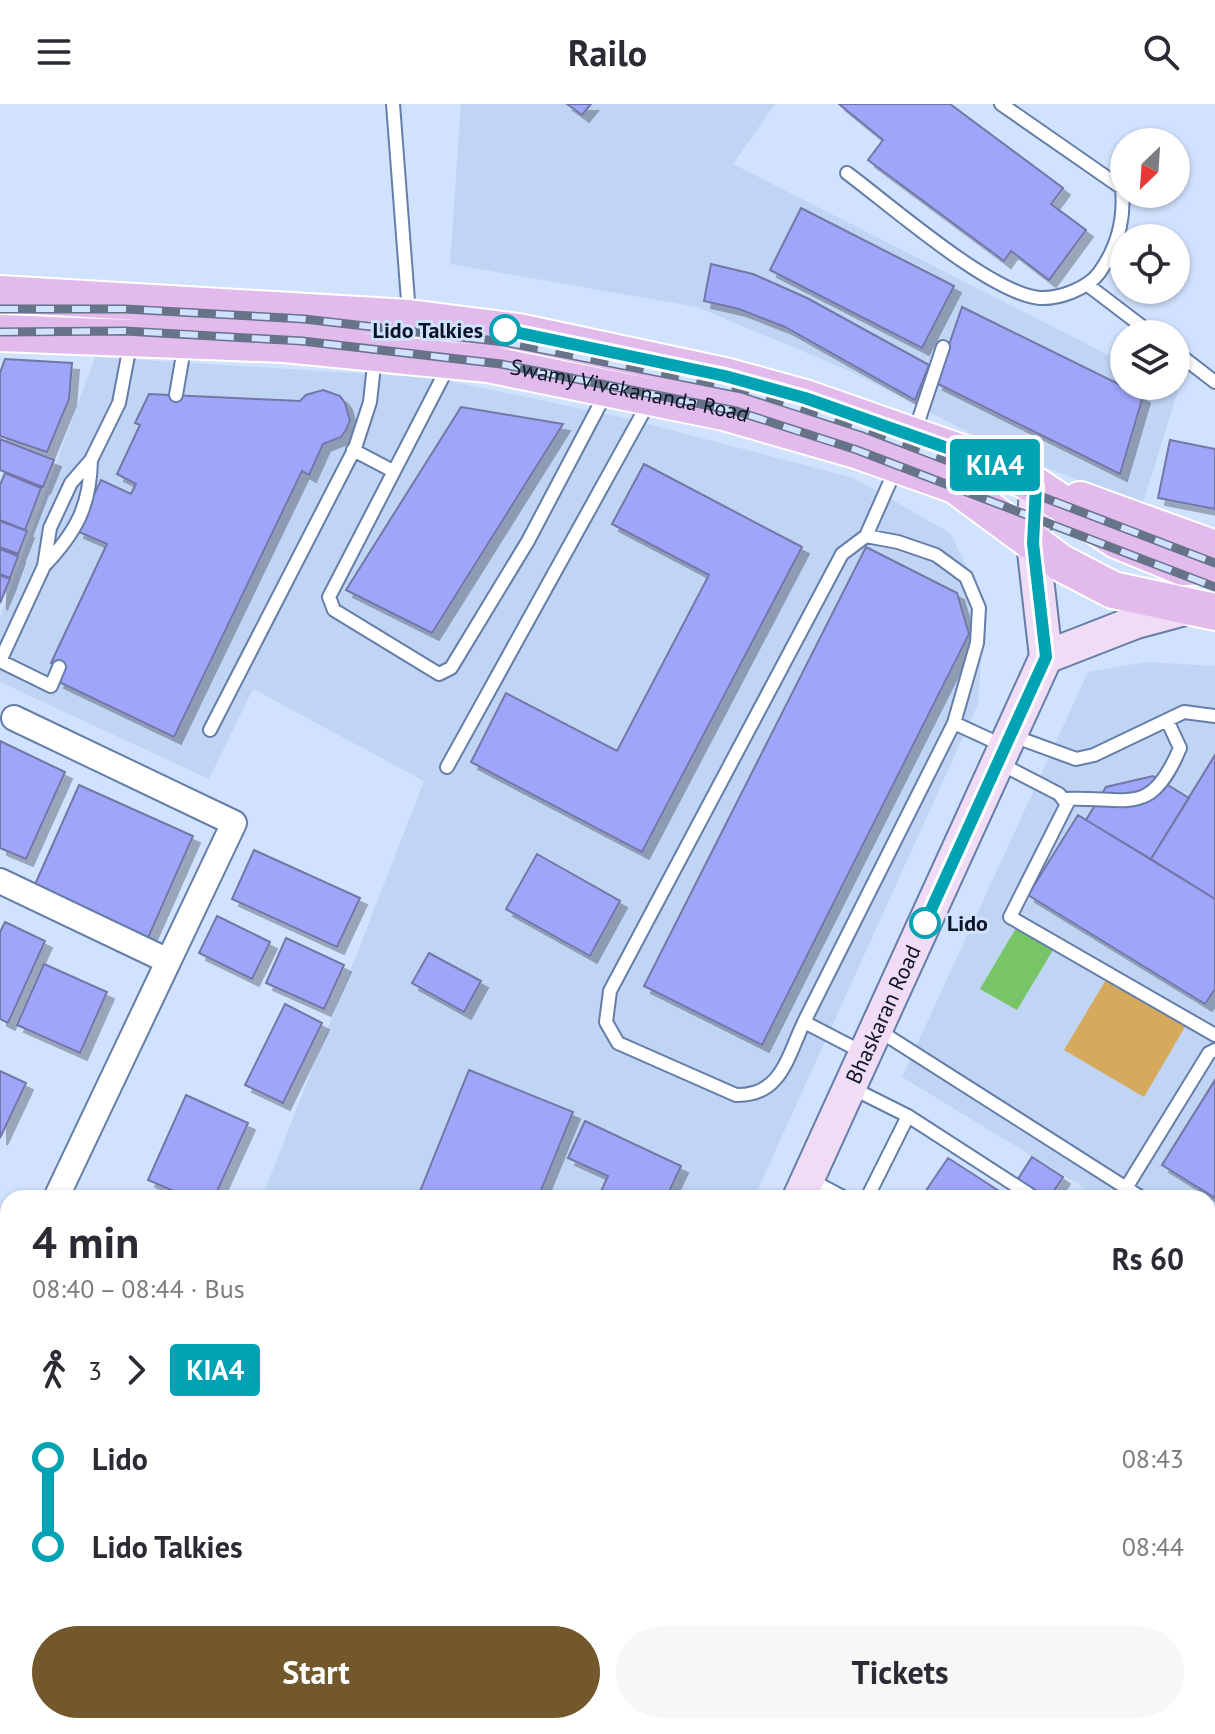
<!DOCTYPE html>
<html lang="en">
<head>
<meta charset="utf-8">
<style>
	:root { --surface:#fff; --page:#f7f7f7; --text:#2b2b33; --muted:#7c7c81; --accent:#72582a }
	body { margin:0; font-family:"PT Sans",sans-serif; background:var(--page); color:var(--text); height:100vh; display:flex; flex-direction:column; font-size:30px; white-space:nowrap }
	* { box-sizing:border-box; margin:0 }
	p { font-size:26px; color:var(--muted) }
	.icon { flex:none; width:44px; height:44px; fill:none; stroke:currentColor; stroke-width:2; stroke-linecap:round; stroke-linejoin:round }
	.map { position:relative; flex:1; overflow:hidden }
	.details { position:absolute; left:0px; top:1086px; width:1216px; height:544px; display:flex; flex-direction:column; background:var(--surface); border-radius:24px 24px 0 0; box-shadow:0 2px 6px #0004 }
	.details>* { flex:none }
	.badge { padding:0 16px; border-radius:6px; font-size:28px; line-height:52px }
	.needle { width:52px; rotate:205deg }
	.fabs { position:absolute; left:1110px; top:24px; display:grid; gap:16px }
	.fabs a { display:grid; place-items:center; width:80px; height:80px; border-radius:50%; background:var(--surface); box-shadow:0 2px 6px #0004; font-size:40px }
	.map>.badge { position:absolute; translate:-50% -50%; box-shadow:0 0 0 4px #fff }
	.legs { display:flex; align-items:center; gap:12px; height:88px; padding:0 32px; font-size:26px }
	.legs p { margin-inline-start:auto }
	.headline { display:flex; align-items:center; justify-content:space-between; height:136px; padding:0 32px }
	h1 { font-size:44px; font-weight:800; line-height:60px }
	.button { display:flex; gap:16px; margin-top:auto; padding:16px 32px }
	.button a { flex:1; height:92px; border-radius:48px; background:var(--accent); color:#fff; font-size:32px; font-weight:800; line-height:92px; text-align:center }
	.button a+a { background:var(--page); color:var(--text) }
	ul { padding:0 32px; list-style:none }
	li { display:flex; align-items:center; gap:28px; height:88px; font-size:30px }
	li i { display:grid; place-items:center; width:12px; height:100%; margin:0 10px; background:currentColor }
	li i::after { content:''; width:20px; height:20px; margin:-10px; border:6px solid; border-radius:50%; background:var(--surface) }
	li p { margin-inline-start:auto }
	li:first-child i { background:linear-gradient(#0000 50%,currentColor 0) }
	li:last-child i { background:linear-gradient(currentColor 50%,#0000 0) }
	header { display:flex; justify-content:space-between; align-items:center; height:104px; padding:0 32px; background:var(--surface); font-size:36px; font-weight:800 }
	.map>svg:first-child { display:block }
	.built { fill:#c0d4f4 }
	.green { fill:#d6aa5c }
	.water { fill:#77c566 }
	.building { fill:#9fa5f8; stroke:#7377a7; stroke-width:2; filter:url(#shadow) }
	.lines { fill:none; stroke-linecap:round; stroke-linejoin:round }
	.service-casing { stroke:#647ea9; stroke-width:16 }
	.minor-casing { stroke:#647ea9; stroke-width:28 }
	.tertiary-casing { stroke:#647ea9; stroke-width:34 }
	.secondary-casing { stroke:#647ea9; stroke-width:36 }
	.primary-casing { stroke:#fff; stroke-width:40 }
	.service { stroke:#fff; stroke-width:12 }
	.minor { stroke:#fff; stroke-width:24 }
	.tertiary { stroke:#fff; stroke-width:30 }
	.secondary { stroke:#f1dcf6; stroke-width:32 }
	.primary { stroke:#e3baec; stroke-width:36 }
	.rail-casing { stroke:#667389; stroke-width:9 }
	.rail { stroke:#d0e2fe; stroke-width:6; stroke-dasharray:18; stroke-linecap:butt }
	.line-1-casing { stroke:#fff; stroke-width:18 }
	.line-1 { stroke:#00a3b4; stroke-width:12 }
	.stop-1-dot { fill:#fff; stroke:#00a3b4; stroke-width:4 }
	.labels { text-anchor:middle; stroke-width:6; stroke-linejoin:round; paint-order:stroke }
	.stop-label { font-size:22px; font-weight:bold; fill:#0c1526; stroke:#d0e2fe; text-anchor:end }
	.street-label { font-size:22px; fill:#0c1526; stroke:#d0e2fe }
</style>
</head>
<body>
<header><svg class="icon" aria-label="menu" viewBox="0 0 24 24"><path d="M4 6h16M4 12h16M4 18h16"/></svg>Railo<svg class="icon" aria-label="search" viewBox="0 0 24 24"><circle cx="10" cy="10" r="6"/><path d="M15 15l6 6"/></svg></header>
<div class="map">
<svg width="1215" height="1630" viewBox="0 0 1215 1630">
	<defs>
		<filter id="shadow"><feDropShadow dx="7" dy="7" stdDeviation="0" flood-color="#0004"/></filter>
	</defs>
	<rect width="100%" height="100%" fill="#d0e2fe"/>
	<path class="built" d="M461,0H775L733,60L1124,259V282H1169L1178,287L1142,402L999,344L850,267L697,203L450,160Z
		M95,253L435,274L625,314L854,374L950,429L985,500L978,600L754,1094H262L424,677L253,585L209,675L0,578V513Z
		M1146,558L1215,562V1164L1208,1160V1094H1101L902,973L1088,568Z
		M1208,1347L1215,1351V1630H1137L1128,1622H1208Z
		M8,1521V1622H427L421,1630H0V1539Z"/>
	<path class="green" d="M1110,869L1189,916L1144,993L1064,946Z"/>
	<path class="water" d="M1016,824L1053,846L1017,906L980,885Z"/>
	<path class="building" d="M567,0H591L582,11Z
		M839,0H950L1063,84L1051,100L1086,126L1049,176L1011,147L1004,157L868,56L883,36Z
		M801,104L954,182L922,244L770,166Z
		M711,160L753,170L807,194L929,261L915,296L785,223L739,205L704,197Z
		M962,203L1143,292L1120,370L936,279Z
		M5,255L72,259L69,295L47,348L0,332V269Z
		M323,286L340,292L345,299L350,317L346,326L341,333L323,340L309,371L302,367L174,633L57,577L63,564L51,559L107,440L77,427L101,376L131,390L136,380L117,370L140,321L135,319L149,290L300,297L306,291Z
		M461,303L563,320L432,529L346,486Z
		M0,335L54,356L43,383L0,366Z
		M1170,336L1215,345V405L1158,394Z
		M644,360L802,443L642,748L471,658L506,589L617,647L709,471L612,420Z
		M5,369L41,384L25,426L0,416V381Z
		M0,417L27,427L18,450L0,443Z
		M866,443L957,489L969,530L762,941L644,882Z
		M0,445L18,452L10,474L0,470Z
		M0,471L10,475L0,499Z
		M0,637L65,668L26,755L0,744Z
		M1215,651V795L1151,755Z
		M1153,672L1189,694L1151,755L1086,716L1106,683Z
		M79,681L193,732L147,836L33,785Z
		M1078,711L1215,795V885L1205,900L1028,791Z
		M254,746L360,794L337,843L232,795Z
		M537,750L620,797L590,852L506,805Z
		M217,812L270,838L252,875L199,849Z
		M5,818L45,837L8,919L0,915V828Z
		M286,834L344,861L324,905L266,879Z
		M429,849L481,877L464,908L412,879Z
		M44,860L107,888L80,949L17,921Z
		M285,900L322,919L283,999L245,981Z
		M469,966L573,1008L538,1094H430L419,1090Z
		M0,967L26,979L0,1034Z
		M1215,976V1094L1162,1061Z
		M186,991L248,1019L214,1094H190L148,1076Z
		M585,1017L681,1062L666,1094H598L608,1072L568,1054Z
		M1032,1053L1063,1073L1049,1094H1010L1007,1092Z
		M948,1054L1007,1092L1010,1094H921Z
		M1208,1214L1215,1219V1316L1208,1312Z
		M1215,1388V1513L1208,1509V1397Z
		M1208,1534L1215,1538V1607L1208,1617Z
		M82,1622H341L335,1630H100Z
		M558,1622H572L583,1630H552Z
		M581,1622H639L634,1630H592Z
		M781,1622H852L863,1630H775Z
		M884,1622H912L907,1630H896Z
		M1167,1622H1205L1199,1630H1179Z"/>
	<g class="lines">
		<g class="service-casing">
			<path id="service" d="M393,0L409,210
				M847,69C889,100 991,190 1040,194C1060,195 1088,184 1099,169C1118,143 1125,116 1122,84L1001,0
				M1089,182L1152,230
				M1176,248L1215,278
				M450,259L329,493L334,506L439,570L451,564L528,437L607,287
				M176,291L185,239
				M915,327L943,243
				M353,346L393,367
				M91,356L119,299L131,236
				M866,432L897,362
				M44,462C76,428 90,403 91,356L71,379L50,424L44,462L0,557L51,582L59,563
				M954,619L1004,642
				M210,626L355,344L370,298L375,252
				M1013,632L1076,655L1094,651L1184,608L1215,612
				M999,659L1059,690L1067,700L1010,813L1215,931
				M447,663L650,296
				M1064,695C1129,692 1150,715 1180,644L1167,616
				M804,918L954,619L977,539L979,504L966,473L936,451L898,438L866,432L842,450L610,887L606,918L618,939L736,991C781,992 787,954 804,918L862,948
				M878,926L1142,1094
				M850,983L908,1012L1035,1094
				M809,1075L845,1094
				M1126,1084L1209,949L1215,946
				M867,1094L908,1012
				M1208,1136L1215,1141
				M1208,1208L1215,1213
				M1208,1342L1215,1345
				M0,1486L8,1468
				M12,1630L16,1622
				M355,1630L360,1622"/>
		</g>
		<g class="minor-casing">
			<path id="minor" d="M14,614L234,719L56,1094
				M0,777L168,857
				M695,1622L706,1630
				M763,1630L769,1622"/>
		</g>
		<g class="tertiary-casing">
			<path id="tertiary" d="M0,1153L8,1152
				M1064,1622L1074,1630"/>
		</g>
		<g class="secondary-casing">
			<g id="secondary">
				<path d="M1046,553L1136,518L1188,504"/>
				<path id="s1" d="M799,1094L1046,553L1033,439L1036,382"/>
				<path d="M466,1630L472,1622"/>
			</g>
		</g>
		<g class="primary-casing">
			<path id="primary" d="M0,190L409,214L519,228L725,272L805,294L990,359L1036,382L1117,436L1183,463L1215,462
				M0,229L285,240L488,260L724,308L856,346L955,381L1061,459L1113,486L1215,508
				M1080,396L1215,445"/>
		</g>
		<use href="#service" class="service"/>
		<use href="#minor" class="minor"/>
		<use href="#tertiary" class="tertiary"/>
		<use href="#secondary" class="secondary"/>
		<use href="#primary" class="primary"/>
		<g class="rail-casing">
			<g id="rail">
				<path d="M0,205H125L304,215L505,238L742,285L865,325L1215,459"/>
				<path id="s2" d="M0,228L125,227L302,237L501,260L736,307L857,346L1215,483"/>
			</g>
		</g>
		<use href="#rail" class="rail"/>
	</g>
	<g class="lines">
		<g class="line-1-casing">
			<path id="line-1" d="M505,226L725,272L805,294L990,359L1036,382L1033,439L1046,553L925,819"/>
		</g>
		<use href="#line-1" class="line-1"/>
	</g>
	<g class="stop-1-dot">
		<circle cx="505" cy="226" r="14"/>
		<circle cx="925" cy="819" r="14"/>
	</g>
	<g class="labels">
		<g class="stop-label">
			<text x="483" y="234">Lido Talkies</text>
			<text x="947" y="827" text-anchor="start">Lido</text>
		</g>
		<g class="street-label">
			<text dy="8" stroke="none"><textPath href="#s2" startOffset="634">Swamy Vivekananda Road</textPath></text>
			<text dy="8" stroke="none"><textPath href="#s1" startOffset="202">Bhaskaran Road</textPath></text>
		</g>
	</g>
</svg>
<div class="fabs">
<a><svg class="needle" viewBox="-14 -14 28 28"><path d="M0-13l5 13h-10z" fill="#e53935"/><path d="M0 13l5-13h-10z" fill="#7c7c81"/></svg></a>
<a><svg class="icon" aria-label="locate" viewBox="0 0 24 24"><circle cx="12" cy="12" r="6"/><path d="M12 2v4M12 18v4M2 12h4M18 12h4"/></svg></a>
<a><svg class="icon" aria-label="layers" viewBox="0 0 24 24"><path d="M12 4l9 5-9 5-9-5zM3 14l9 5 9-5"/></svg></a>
</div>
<b class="badge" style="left:995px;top:361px;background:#00a3b4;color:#fff">KIA4</b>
<section class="details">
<div class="headline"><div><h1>4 min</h1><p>08:40 – 08:44 · Bus</p></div><b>Rs 60</b></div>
<div class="legs"><svg class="icon" aria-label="walk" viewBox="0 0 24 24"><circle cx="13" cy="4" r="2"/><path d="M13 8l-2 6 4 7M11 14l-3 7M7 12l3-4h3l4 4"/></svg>3<svg class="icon" aria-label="forward" viewBox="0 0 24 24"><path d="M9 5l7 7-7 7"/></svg><b class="badge" style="background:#00a3b4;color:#fff">KIA4</b></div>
<ul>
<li><i style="color:#00a3b4"></i><b>Lido</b><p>08:43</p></li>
<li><i style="color:#00a3b4"></i><b>Lido Talkies</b><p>08:44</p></li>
</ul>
<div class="button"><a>Start</a><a>Tickets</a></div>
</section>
</div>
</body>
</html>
